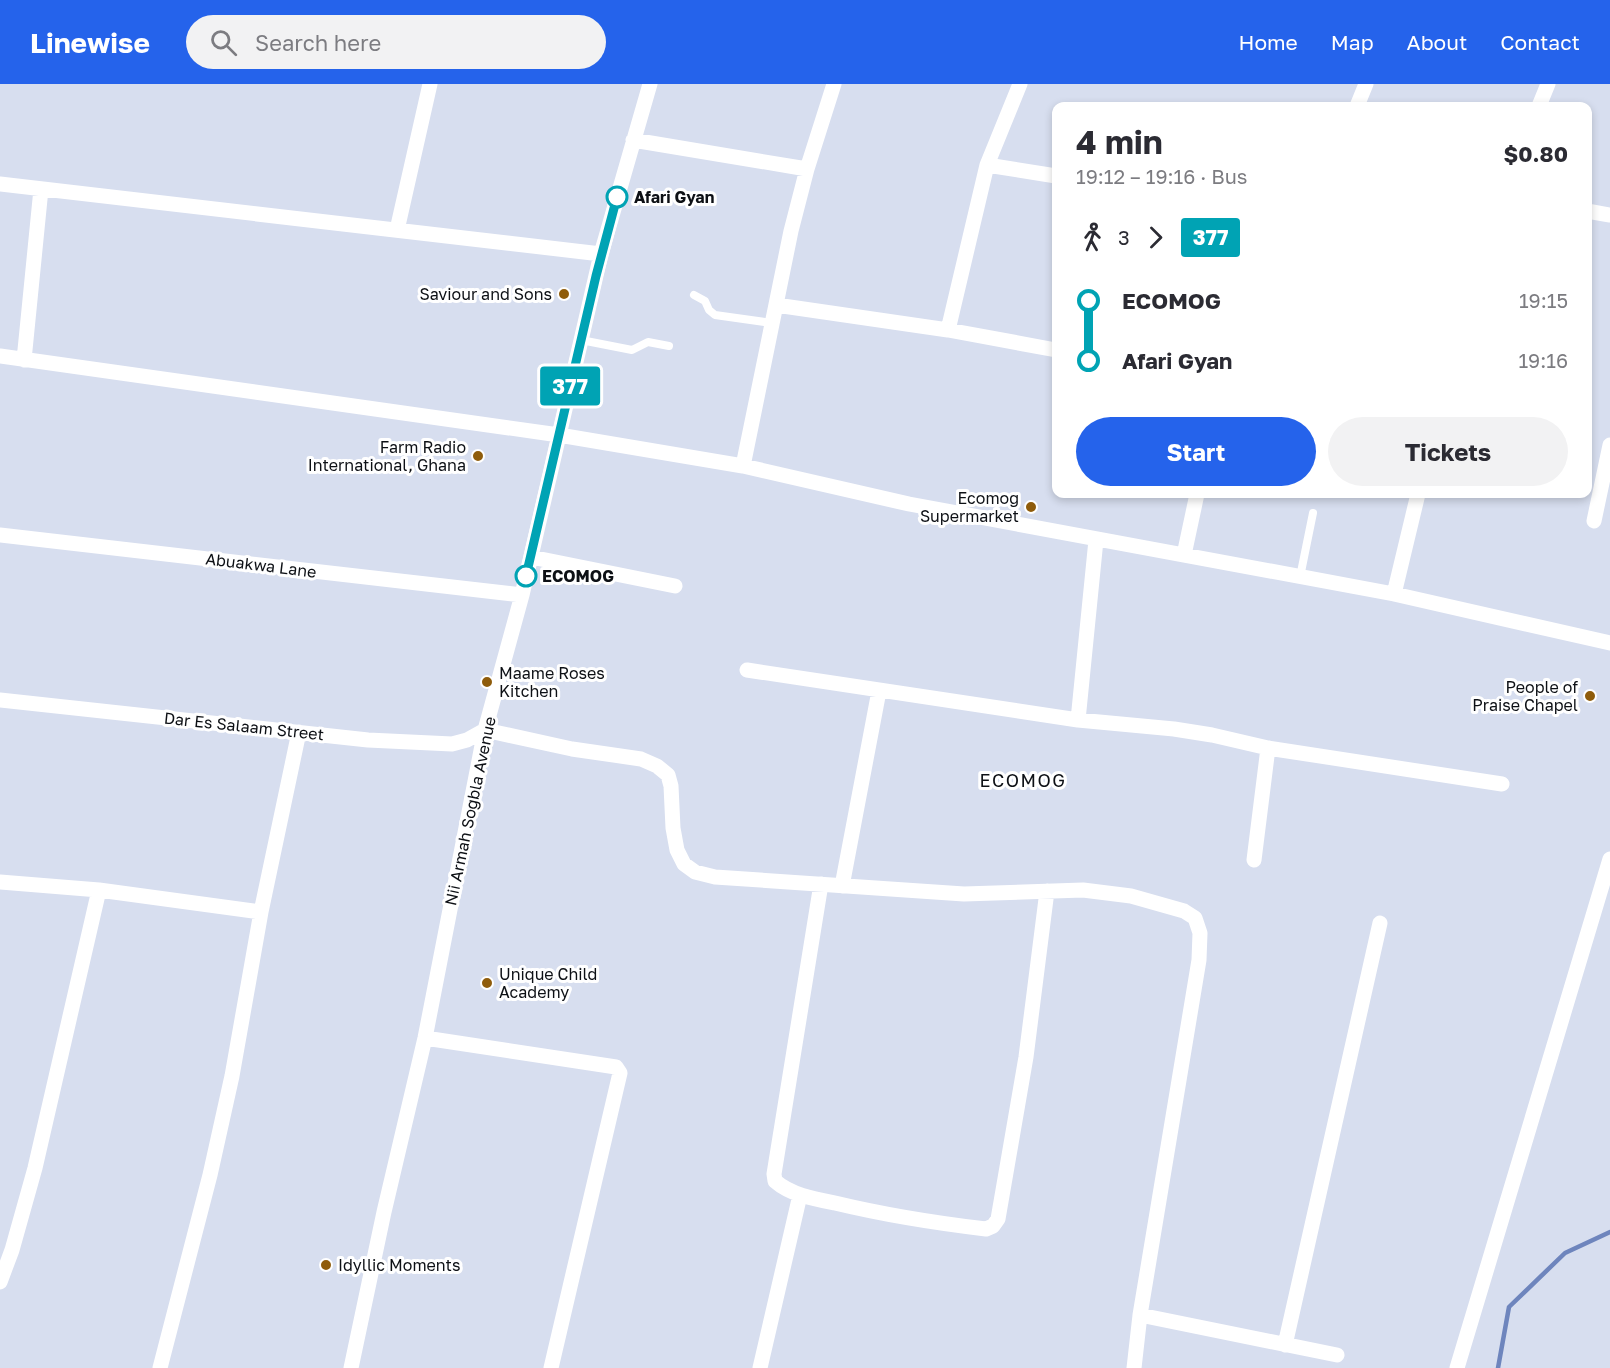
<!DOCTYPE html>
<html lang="en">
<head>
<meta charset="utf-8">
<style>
	:root { --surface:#fff; --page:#f2f2f3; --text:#2b2b33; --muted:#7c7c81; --accent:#2563eb }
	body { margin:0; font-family:"Golos Text",sans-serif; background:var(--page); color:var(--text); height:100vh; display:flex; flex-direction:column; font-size:22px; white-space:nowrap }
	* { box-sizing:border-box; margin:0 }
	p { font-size:20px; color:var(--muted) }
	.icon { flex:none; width:33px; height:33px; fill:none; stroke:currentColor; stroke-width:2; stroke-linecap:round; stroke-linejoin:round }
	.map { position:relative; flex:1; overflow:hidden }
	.details { position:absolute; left:1052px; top:18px; width:540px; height:396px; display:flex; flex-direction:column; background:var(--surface); border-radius:12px; box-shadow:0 3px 9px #0003 }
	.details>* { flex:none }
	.badge { padding:0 12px; border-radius:4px; font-size:21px; line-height:39px }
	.map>.badge { position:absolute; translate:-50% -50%; box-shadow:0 0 0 3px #fff }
	.legs { display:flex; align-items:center; gap:9px; height:66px; padding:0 24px; font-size:20px }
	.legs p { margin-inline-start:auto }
	.summary { display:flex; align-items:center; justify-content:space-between; height:102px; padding:0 24px }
	h1 { font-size:33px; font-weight:700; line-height:45px }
	.primary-button { display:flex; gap:12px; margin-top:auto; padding:12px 24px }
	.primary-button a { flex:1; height:69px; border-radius:36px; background:var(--accent); color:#fff; font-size:24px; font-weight:700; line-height:69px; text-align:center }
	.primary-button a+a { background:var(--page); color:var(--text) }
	ul { padding:0 24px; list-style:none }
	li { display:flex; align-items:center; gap:21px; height:60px; font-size:22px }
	li i { display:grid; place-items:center; width:9px; height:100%; margin:0 8px; background:currentColor }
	li i::after { content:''; width:15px; height:15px; margin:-8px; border:4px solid; border-radius:50%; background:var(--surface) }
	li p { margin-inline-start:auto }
	li:first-child i { background:linear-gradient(#0000 50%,currentColor 0) }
	li:last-child i { background:linear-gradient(currentColor 50%,#0000 0) }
	header { display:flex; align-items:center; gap:36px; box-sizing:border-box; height:84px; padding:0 30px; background:var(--accent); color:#fff }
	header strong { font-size:28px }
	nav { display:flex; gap:33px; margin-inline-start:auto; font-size:21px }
	.search { width:420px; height:54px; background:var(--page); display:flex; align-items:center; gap:15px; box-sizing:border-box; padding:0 21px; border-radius:33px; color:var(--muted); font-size:22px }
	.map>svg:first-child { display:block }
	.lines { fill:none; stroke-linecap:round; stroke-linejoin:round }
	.stream { stroke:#6e85bd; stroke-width:4.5 }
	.service { stroke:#fff; stroke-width:8 }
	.minor { stroke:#fff; stroke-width:15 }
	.line-1-casing { stroke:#fff; stroke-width:14 }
	.line-1 { stroke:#00a3b4; stroke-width:9 }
	.stop-1-dot { fill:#fff; stroke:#00a3b4; stroke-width:3 }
	.poi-dot { fill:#8f5c0b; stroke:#fff; stroke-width:2 }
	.labels { text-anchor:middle; stroke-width:6; stroke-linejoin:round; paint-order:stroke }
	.stop-label { font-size:16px; font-weight:bold; fill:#0d1015; stroke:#fff; text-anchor:start }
	.poi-label { font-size:16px; fill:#0d1015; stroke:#fff; text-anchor:end }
	.street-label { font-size:16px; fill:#0d1015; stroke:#fff }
	.neighbourhood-label { font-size:18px; letter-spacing:1.5px; fill:#0d1015; stroke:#fff }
</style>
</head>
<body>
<header>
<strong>Linewise</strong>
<div class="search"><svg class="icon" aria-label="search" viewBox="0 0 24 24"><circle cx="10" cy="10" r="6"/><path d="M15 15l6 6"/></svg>Search here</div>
<nav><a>Home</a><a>Map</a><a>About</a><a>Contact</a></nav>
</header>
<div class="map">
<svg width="1610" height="1284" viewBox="0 0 1610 1284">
	<rect width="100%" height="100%" fill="#d7deef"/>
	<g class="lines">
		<path class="stream" d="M1498,1284L1509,1223L1565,1169L1610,1148"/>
		<path class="service" d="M694,211L705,217L709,226L715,231L772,239
			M581,256L632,266L648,258L669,262
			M1300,493L1313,429"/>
		<path class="minor" d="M1357,22L1366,0
			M1539,22L1548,0
			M633,56L807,85
			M987,81L1056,92
			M0,100L601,170
			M1587,127L1610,131
			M397,146L430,0
			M776,221L948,246L1056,266
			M948,246L987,81L1020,0
			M0,272L559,351L743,382L909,420L1394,510L1610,559
			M24,276L41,105
			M743,382L791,147L807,85L834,0
			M1594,437L1610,361
			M0,451L522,511
			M1184,471L1197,410
			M531,473L675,502
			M1394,510L1418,410
			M747,586L1078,636L1174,645L1212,651L1268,664L1502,700
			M0,616L368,656L452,660L467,656L485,646L572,665L641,675L657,682L668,691L671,702L673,744L677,766L684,780L695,788L715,793L964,810L1083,806L1131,812L1184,827L1195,834L1200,849L1199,876L1140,1231L1134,1284
			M1078,636L1096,456
			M1254,776L1268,664
			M0,798L99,806L261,828
			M821,800L774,1090L775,1097C791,1111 814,1115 835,1119C885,1131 935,1139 986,1145L993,1142L998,1135L1026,973L1047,807
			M842,802L879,607
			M425,954L616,983L620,989L551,1284
			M0,1198L12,1166L35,1084L99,806
			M1140,1231L1337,1271
			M1285,1261L1380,839
			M160,1284L210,1091L232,992L261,828L299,648
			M351,1284L384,1128L425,954L485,646L522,511L601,170L650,0
			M760,1284L800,1111
			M1457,1284L1610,775"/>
	</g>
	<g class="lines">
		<g class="line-1-casing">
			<path id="line-1" d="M526,492L596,192L617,113"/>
		</g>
		<use href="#line-1" class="line-1"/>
	</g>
	<g class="stop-1-dot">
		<circle cx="617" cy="113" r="10"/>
		<circle cx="526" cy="492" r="10"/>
	</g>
	<g class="poi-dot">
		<circle cx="564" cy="210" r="6"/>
		<circle cx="478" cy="372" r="6"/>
		<circle cx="1031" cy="423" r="6"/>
		<circle cx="487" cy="598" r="6"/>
		<circle cx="1590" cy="612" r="6"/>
		<circle cx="487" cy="899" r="6"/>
		<circle cx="326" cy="1181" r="6"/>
	</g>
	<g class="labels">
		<g class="stop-label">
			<text x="634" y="119">Afari Gyan</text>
			<text x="542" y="498">ECOMOG</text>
		</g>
		<g class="poi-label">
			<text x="552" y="216">Saviour and Sons</text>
			<text x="466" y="369">Farm Radio<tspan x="466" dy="18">International, Ghana</tspan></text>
			<text x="1019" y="420">Ecomog<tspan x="1019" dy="18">Supermarket</tspan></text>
			<text x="499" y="595" text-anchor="start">Maame Roses<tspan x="499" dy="18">Kitchen</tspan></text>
			<text x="1578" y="609">People of<tspan x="1578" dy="18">Praise Chapel</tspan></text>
			<text x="499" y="896" text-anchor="start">Unique Child<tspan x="499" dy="18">Academy</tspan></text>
			<text x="338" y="1187" text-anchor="start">Idyllic Moments</text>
		</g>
		<g class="street-label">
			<text transform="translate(261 481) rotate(7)" y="6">Abuakwa Lane</text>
			<text transform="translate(244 642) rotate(6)" y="6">Dar Es Salaam Street</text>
			<text transform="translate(470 727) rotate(-78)" y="6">Nii Armah Sogbla Avenue</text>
		</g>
		<g class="neighbourhood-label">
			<text x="1023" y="703">ECOMOG</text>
		</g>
	</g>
</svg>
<b class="badge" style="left:570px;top:302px;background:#00a3b4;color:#fff">377</b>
<section class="details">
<div class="summary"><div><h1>4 min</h1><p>19:12 – 19:16 · Bus</p></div><b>$0.80</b></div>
<div class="legs"><svg class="icon" aria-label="walk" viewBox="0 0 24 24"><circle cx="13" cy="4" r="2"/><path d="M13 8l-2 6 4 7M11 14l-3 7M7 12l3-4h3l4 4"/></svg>3<svg class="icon" aria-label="forward" viewBox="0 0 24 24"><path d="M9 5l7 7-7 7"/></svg><b class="badge" style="background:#00a3b4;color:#fff">377</b></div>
<ul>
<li><i style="color:#00a3b4"></i><b>ECOMOG</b><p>19:15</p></li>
<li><i style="color:#00a3b4"></i><b>Afari Gyan</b><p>19:16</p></li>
</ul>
<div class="primary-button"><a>Start</a><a>Tickets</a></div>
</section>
</div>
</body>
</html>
